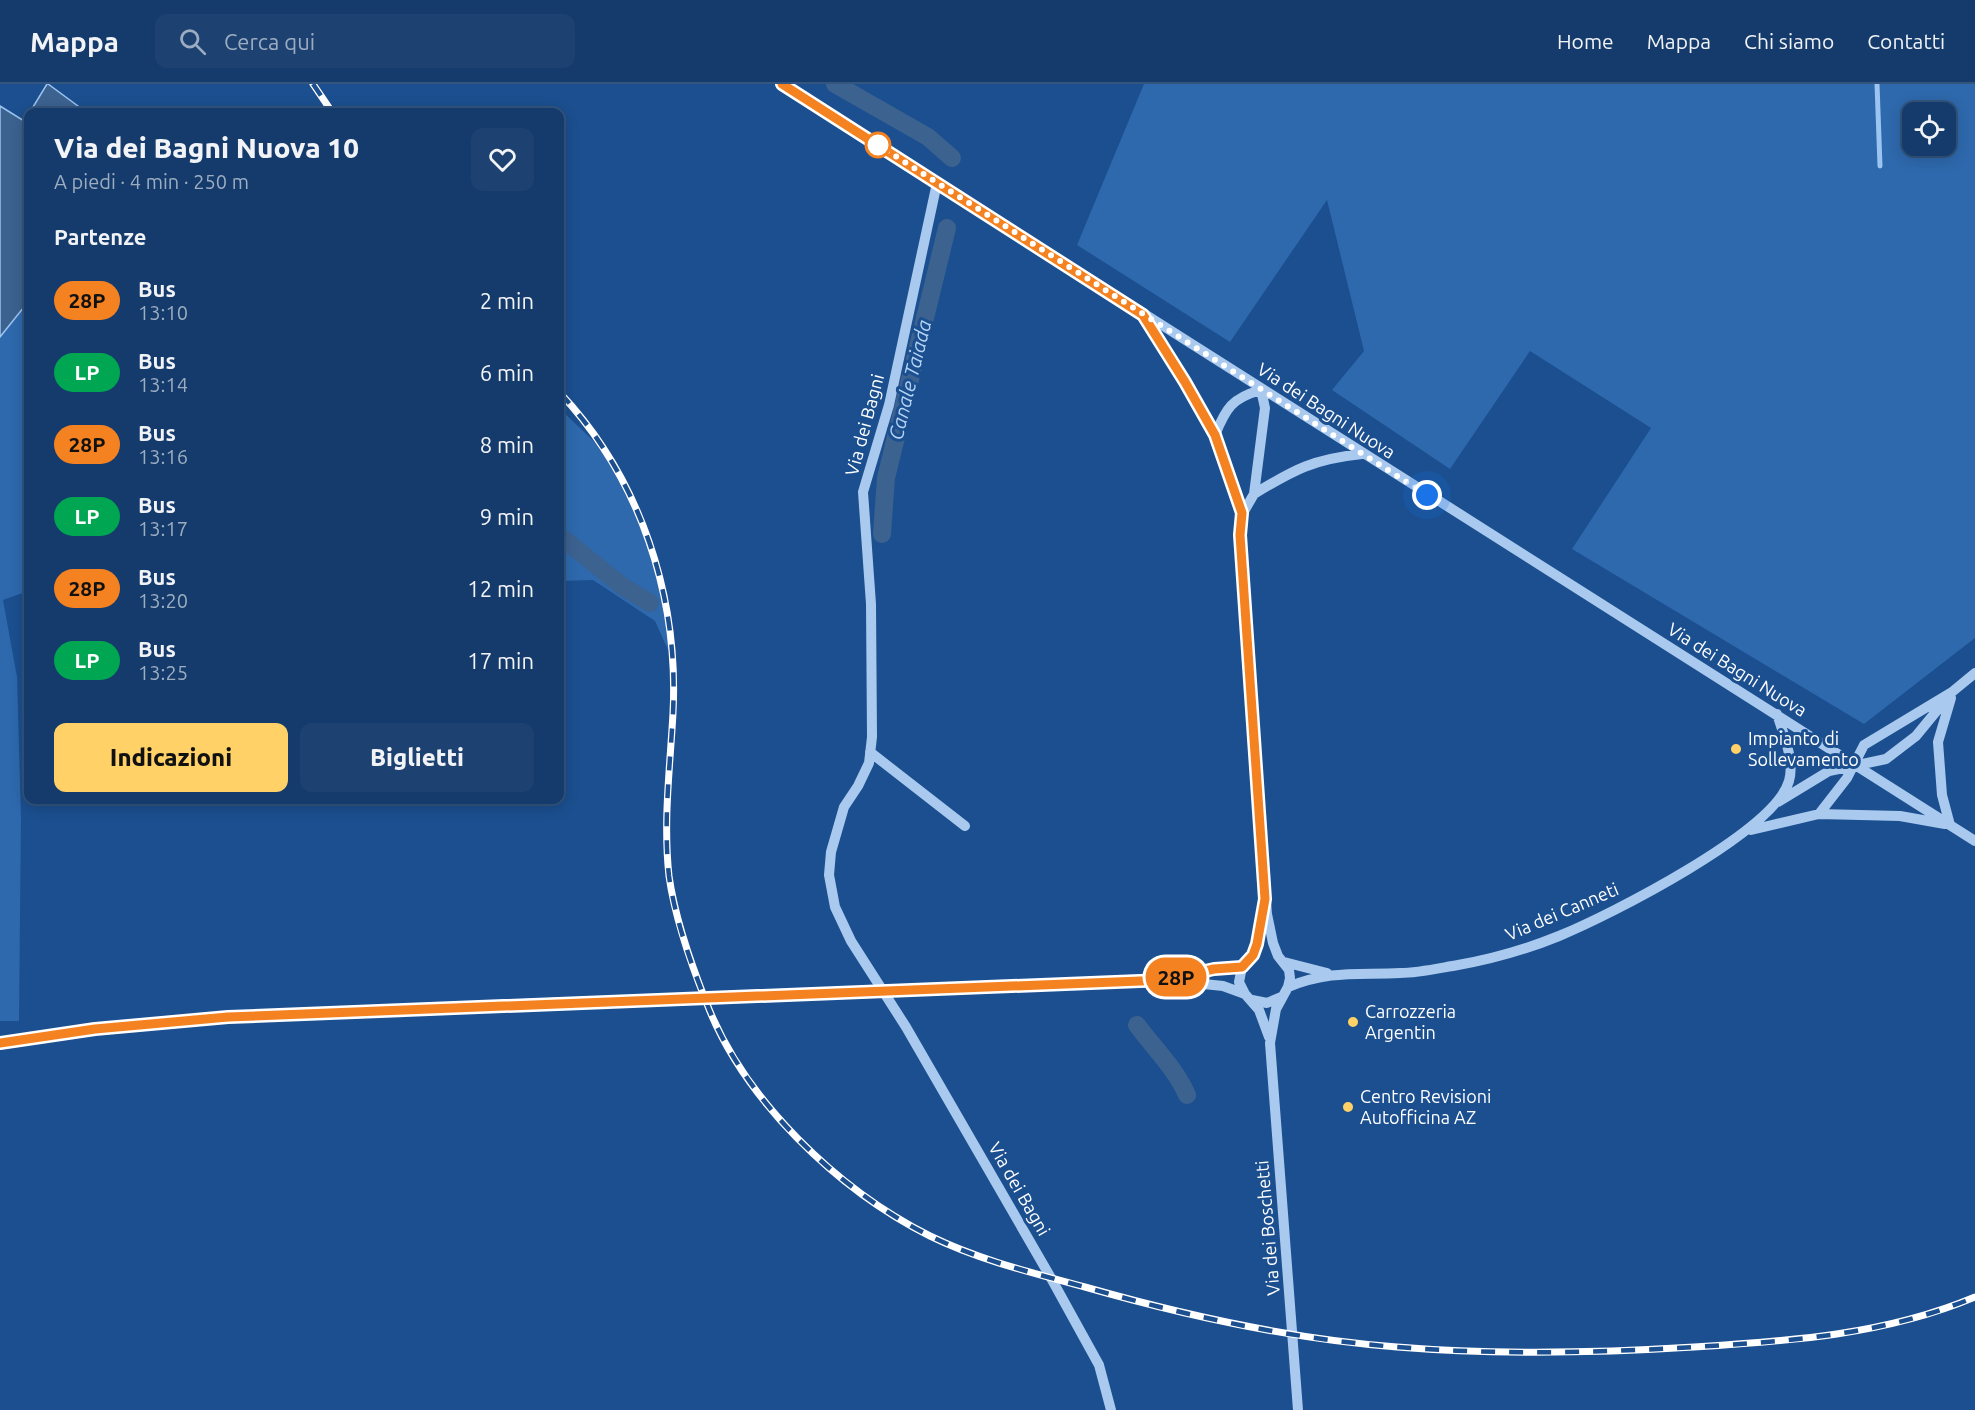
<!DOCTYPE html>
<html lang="it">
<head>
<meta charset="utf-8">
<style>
	:root { --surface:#143b6b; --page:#1d4271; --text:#f1f3f6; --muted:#9dadc1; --line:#33557e; --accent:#ffd166 }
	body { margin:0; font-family:Ubuntu,sans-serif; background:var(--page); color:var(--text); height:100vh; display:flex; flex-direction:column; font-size:22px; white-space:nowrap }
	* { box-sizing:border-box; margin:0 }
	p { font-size:20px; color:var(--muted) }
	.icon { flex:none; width:33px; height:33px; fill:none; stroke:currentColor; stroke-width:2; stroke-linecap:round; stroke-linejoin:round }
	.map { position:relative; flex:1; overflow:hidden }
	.drawer { position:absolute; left:24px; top:24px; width:540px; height:696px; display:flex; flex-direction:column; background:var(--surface); border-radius:12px; box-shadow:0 3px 15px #0003,0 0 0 2px var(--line) }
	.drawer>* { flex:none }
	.badge { padding:0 12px; border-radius:20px; font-size:21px; line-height:39px }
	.buttons { position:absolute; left:1902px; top:18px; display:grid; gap:12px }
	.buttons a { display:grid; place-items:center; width:54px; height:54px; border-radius:12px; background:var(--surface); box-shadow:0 3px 15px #0003,0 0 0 2px var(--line); font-size:30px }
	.you { position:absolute; width:30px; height:30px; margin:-15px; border:4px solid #fff; border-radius:50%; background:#1a73e8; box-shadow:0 0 0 9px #1a73e833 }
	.map>.badge { position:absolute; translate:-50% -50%; box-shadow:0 0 0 3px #fff }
	h2 { padding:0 30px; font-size:22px; line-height:54px }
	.round { display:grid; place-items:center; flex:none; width:63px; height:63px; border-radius:12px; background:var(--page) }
	.headline { display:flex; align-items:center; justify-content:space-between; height:102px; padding:0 30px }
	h1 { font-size:28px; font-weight:800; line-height:45px }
	.action { display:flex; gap:12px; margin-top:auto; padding:12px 30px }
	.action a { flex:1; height:69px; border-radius:12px; background:var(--accent); color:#111; font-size:24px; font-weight:800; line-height:69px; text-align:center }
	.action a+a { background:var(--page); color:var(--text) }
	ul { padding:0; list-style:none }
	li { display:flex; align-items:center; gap:18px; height:72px; padding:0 30px }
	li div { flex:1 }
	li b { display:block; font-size:22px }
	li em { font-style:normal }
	li .badge { min-width:66px; font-weight:700; text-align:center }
	header { display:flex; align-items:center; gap:36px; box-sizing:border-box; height:84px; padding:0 30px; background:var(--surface); border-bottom:2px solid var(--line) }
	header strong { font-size:28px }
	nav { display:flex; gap:33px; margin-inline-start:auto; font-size:21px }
	.search { width:420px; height:54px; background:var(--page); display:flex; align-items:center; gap:15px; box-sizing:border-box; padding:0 21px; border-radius:12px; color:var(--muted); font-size:22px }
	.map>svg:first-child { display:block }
	.green { fill:#2e69ad; fill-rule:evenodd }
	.water { fill:#3c6290; stroke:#9cc4f0; stroke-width:1.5 }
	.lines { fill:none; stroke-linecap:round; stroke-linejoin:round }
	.stream { stroke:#9cc4f0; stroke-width:5 }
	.canal { stroke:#3c6290; stroke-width:18 }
	.minor { stroke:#a9c9ee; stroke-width:10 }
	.rail-casing { stroke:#fff; stroke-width:7 }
	.rail { stroke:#1b4f8f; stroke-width:4.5; stroke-dasharray:14; stroke-linecap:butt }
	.line-casing { stroke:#fff; stroke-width:14 }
	.line { stroke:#f58220; stroke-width:9 }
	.walk { stroke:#fff; stroke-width:6; stroke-dasharray:0 10.8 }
	.stop-dot { fill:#fff; stroke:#f58220; stroke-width:3 }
	.poi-dot { fill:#ffd166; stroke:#1b4f8f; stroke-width:2 }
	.labels { text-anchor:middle; stroke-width:6; stroke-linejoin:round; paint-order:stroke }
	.street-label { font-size:18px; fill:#fff; stroke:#1b4f8f }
	.poi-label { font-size:18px; fill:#fff; stroke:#1b4f8f; text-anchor:start }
	.water-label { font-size:20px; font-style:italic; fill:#b5d3f5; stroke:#1b4f8f }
</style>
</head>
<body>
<header>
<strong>Mappa</strong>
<div class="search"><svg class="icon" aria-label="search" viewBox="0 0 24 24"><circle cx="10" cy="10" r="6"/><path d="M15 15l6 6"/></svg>Cerca qui</div>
<nav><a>Home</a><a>Mappa</a><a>Chi siamo</a><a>Contatti</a></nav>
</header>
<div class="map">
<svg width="1975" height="1326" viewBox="0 0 1975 1326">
	<rect width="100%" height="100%" fill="#1b4f8f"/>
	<path class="green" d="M1144,0H1975V554L1864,640L1572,465L1651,344L1530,267L1450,385L1332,306L1364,267L1327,116L1230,258L1077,161ZM1946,28V62H1912V28Z
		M28,218V507L3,516L17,593L21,733L19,937H0V253Z
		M560,325L604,367L636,424L658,485L668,531L672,575L655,537L593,496L560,497Z"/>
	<path class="water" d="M47,0H48L86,28H30Z
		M0,22L24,37L28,30V218L0,253Z"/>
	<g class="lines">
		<path class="stream" d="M1877,0L1880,82"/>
		<path class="canal" d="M835,0L928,53L952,74
			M882,450L886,394L947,144
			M560,452L622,502L650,519
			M1137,941C1154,964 1176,985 1187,1011"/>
		<path class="minor" d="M782,0L1975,757
			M937,99L889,321L863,408L871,520L872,653L869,679L858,702L844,723L831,768L829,791L835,823L851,857L906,943L1051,1194L1099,1281L1111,1326
			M1145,234L1186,298L1215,351L1243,429L1240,451L1267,830L1273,859L1278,872L1289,886L1290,894L1288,903L1276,925L1270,959L1298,1326
			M1215,351C1226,324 1232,314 1261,306
			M1254,410C1295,385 1314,375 1362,370
			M1243,429L1254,410L1265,324L1261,306
			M870,668L965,742
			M1778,718L1829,687L1886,675L1916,652L1948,613
			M1819,730L1847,694L1864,661L1952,608L1975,589
			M1950,741L1942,711L1938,658L1951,614
			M1751,746L1819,730L1900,732L1945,740
			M1263,831L1257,860L1253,871L1242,883L1239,898L1245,910L1259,926L1269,953
			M1284,878L1327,889
			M1177,893L1214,885L1242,883
			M1288,903C1330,886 1357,891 1400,889C1419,889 1440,884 1458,881C1493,875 1527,865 1559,852C1610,831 1774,748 1789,697C1795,677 1783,649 1777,630
			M1252,916L1267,919L1281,913
			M0,959C165,933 331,928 497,921C720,912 942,905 1165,896L1223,902L1245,910"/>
		<g class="rail-casing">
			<path id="rail" d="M313,0L332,28
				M560,309C640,394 679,512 673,629C670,684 663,737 669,792C675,835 691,880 707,920C744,1016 838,1106 930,1152C979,1176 1033,1189 1085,1203C1187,1232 1291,1255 1397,1263C1496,1271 1596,1269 1694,1263C1790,1257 1885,1251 1975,1213"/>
		</g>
		<use href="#rail" class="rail"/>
	</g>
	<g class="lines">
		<g class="line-casing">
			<path id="line" d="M0,959L95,945L228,933L1165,896L1214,885L1242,883L1253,871L1257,860L1265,815L1240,451L1242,429L1215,351L1185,298L1143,231L782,0"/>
		</g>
		<use href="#line" class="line"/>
		<path class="walk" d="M878,61L1427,411"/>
	</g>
	<circle class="stop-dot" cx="878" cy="61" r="12"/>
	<g class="poi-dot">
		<circle cx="1736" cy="665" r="6"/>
		<circle cx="1353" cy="938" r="6"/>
		<circle cx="1348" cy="1023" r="6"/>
	</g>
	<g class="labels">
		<g class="street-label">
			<text transform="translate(1326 327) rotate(33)" y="6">Via dei Bagni Nuova</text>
			<text transform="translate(865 341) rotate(-75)" y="6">Via dei Bagni</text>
			<text transform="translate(1737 586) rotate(32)" y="6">Via dei Bagni Nuova</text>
			<text transform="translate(1562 828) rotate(-23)" y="6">Via dei Canneti</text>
			<text transform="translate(1019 1105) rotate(60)" y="6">Via dei Bagni</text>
			<text transform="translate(1268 1144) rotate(-95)" y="6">Via dei Boschetti</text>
		</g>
		<g class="poi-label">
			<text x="1748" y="661">Impianto di<tspan x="1748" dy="21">Sollevamento</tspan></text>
			<text x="1365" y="934">Carrozzeria<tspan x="1365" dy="21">Argentin</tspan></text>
			<text x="1360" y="1019">Centro Revisioni<tspan x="1360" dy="21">Autofficina AZ</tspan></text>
		</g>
		<g class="water-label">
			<text transform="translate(910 296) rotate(-76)" y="7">Canale Taiada</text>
		</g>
	</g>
</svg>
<div class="buttons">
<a><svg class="icon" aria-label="locate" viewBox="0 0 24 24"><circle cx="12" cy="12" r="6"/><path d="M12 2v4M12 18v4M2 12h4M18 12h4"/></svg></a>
</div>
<div class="you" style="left:1427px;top:411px"></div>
<b class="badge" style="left:1176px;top:893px;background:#f58220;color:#111">28P</b>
<section class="drawer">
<div class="headline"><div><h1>Via dei Bagni Nuova 10</h1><p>A piedi · 4 min · 250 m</p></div><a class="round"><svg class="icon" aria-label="heart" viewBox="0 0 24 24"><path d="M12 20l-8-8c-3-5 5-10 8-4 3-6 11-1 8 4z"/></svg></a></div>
<h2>Partenze</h2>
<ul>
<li><span class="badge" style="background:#f58220;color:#111">28P</span><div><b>Bus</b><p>13:10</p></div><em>2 min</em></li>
<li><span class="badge" style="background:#00a651;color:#fff">LP</span><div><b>Bus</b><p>13:14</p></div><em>6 min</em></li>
<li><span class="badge" style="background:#f58220;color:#111">28P</span><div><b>Bus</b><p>13:16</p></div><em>8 min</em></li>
<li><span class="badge" style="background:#00a651;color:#fff">LP</span><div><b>Bus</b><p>13:17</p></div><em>9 min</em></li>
<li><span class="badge" style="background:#f58220;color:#111">28P</span><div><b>Bus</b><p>13:20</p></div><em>12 min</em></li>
<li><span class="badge" style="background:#00a651;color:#fff">LP</span><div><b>Bus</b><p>13:25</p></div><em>17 min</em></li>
</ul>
<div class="action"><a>Indicazioni</a><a>Biglietti</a></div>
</section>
</div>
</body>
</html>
